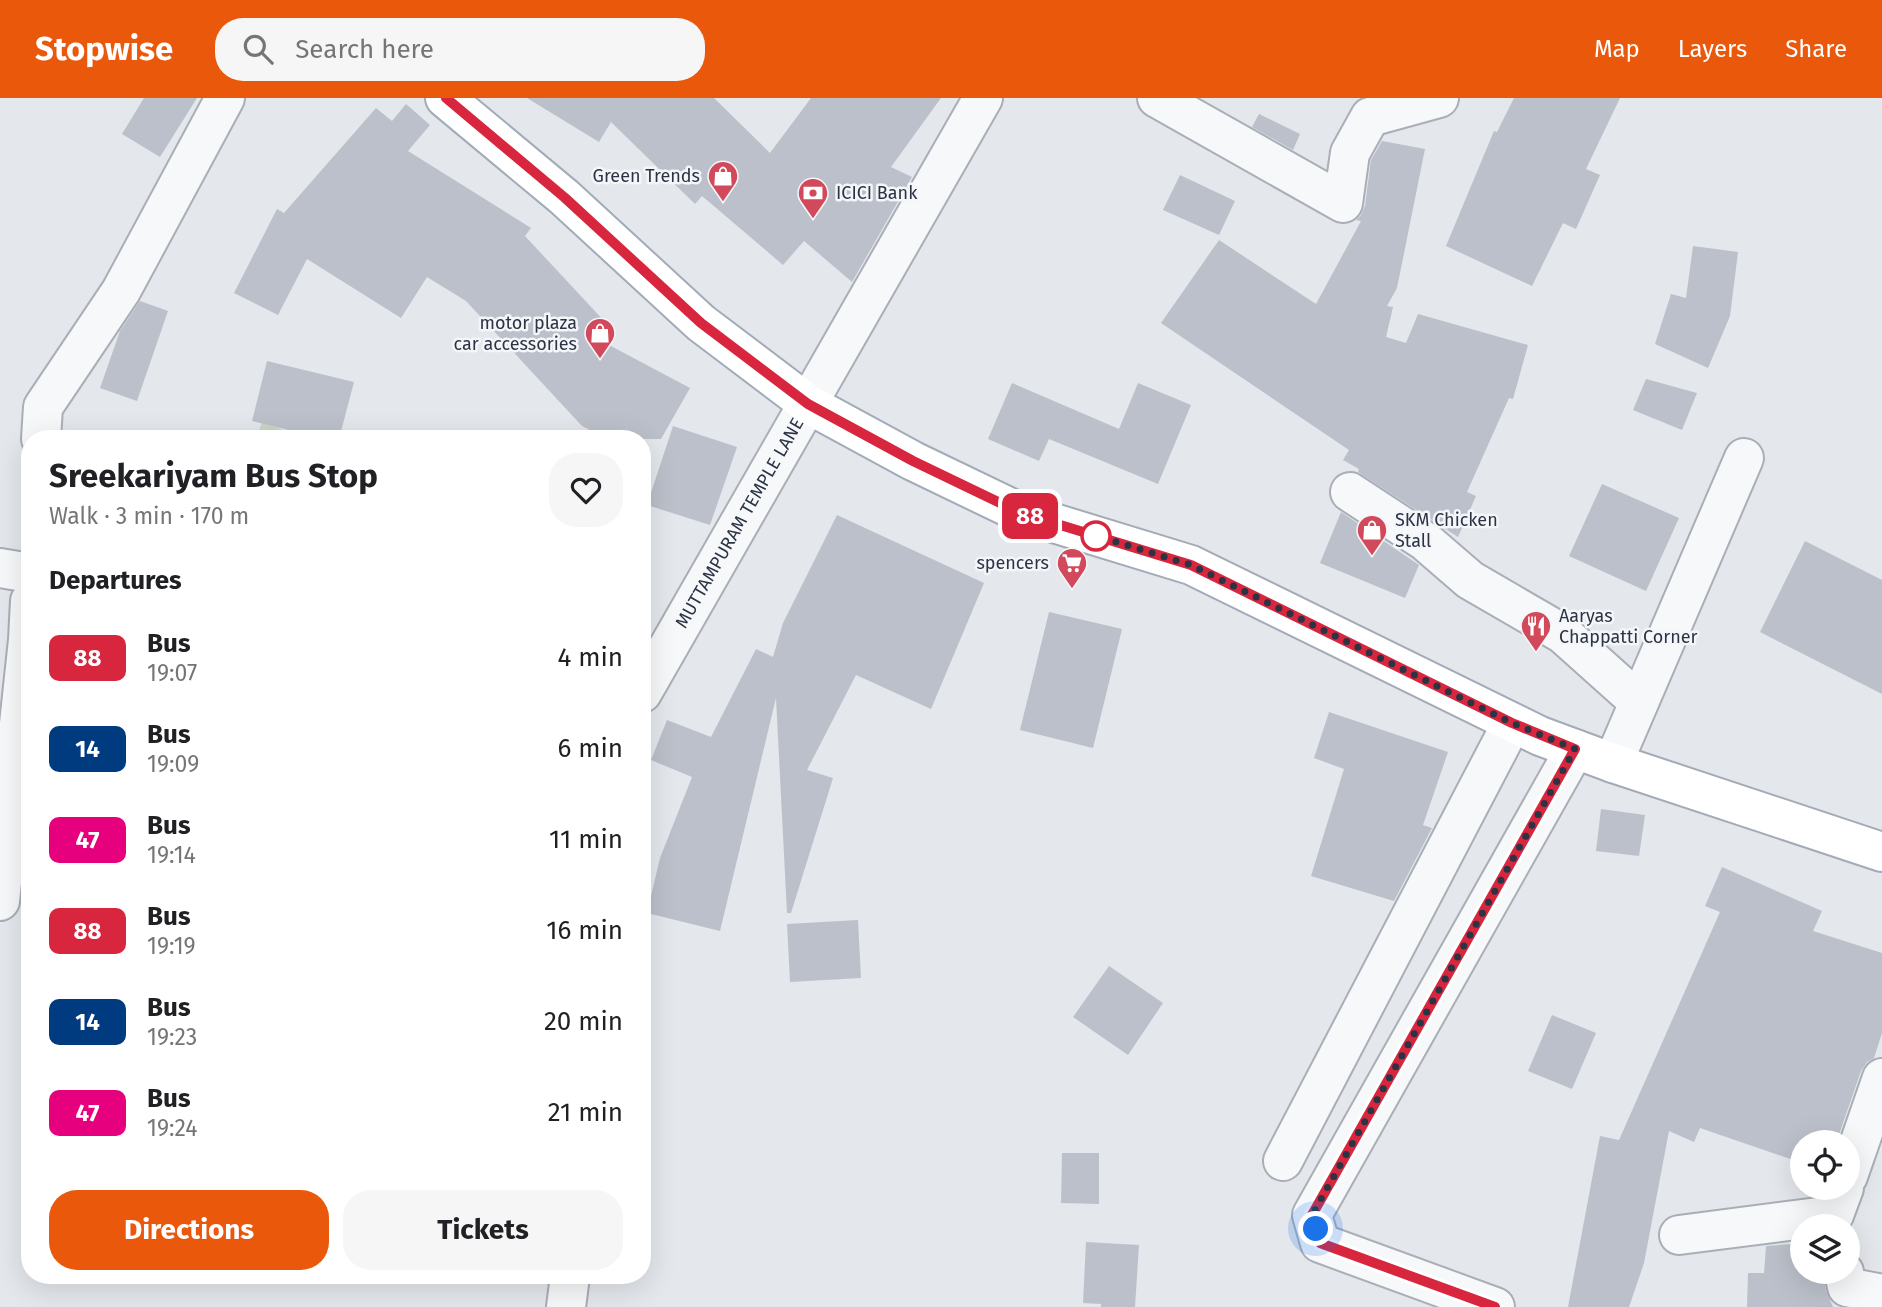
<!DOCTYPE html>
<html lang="en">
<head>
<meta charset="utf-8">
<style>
	:root { --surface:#fff; --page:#f6f6f6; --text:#202124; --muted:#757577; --accent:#ea580c }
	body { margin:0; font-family:"Fira Sans",sans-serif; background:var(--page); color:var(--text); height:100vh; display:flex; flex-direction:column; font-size:26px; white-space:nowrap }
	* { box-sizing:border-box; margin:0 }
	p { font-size:23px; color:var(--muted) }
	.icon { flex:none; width:38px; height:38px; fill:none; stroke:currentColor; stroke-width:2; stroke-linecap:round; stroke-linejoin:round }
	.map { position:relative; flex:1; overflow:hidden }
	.details { position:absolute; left:21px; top:332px; width:630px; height:854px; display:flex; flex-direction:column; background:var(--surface); border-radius:28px; box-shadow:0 7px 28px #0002 }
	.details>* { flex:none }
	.badge { padding:0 14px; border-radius:10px; font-size:24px; line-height:46px }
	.tools { position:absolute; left:1790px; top:1032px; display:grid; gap:14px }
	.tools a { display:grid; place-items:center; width:70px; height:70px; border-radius:50%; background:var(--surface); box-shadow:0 7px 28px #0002; font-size:35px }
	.you { position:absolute; width:35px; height:35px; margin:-18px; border:5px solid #fff; border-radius:50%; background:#1a73e8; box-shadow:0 0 0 10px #1a73e833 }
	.map>.badge { position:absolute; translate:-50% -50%; box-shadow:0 0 0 4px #fff }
	h2 { padding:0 28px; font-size:26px; line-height:63px }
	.round { display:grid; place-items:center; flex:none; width:74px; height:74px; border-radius:28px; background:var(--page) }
	.headline { display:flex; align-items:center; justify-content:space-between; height:119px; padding:0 28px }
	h1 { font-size:33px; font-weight:700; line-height:52px }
	.cta { display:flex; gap:14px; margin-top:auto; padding:14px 28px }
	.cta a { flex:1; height:80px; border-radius:28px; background:var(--accent); color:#fff; font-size:28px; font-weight:700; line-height:80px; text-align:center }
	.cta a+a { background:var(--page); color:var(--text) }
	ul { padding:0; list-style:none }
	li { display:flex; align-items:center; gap:21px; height:91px; padding:0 28px }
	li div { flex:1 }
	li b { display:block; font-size:26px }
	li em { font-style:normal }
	li .badge { min-width:77px; font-weight:700; text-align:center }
	header { display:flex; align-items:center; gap:42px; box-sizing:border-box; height:98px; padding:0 35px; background:var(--accent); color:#fff }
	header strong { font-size:33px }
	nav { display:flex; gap:38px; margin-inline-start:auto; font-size:24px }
	.search { width:490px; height:63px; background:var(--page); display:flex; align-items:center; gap:18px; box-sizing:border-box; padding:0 24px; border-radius:28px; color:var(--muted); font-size:26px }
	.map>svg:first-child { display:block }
	.green { fill:#c9d6c5 }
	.building { fill:#bbc0ca }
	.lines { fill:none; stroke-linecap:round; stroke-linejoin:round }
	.minor-casing { stroke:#a9aeb7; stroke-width:42 }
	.major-casing { stroke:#a3abb8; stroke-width:42 }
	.minor { stroke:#f7f8fa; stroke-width:38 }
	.major { stroke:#fff; stroke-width:38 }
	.line-casing { stroke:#fff; stroke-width:16 }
	.line { stroke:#d7263d; stroke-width:10 }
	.walk { stroke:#2b3445; stroke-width:7; stroke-dasharray:0 12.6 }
	.stop-dot { fill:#fff; stroke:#d7263d; stroke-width:3.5 }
	.labels { text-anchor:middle; stroke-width:5; stroke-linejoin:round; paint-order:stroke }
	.poi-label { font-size:18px; fill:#2b3445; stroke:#f4f6f9; text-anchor:end }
	.street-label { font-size:18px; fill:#2b3445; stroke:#f4f6f9 }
</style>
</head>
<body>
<header>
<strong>Stopwise</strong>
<div class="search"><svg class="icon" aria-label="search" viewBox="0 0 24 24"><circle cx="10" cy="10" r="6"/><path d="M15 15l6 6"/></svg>Search here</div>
<nav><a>Map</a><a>Layers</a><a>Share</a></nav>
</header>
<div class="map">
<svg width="1882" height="1209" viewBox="0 0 1882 1209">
	<rect width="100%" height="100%" fill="#e4e7ec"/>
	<path class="green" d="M262,324L307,341H256Z"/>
	<path class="building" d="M144,0H197L160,59L122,36Z
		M527,0H714L770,55L811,0H941L891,69L912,79L852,184L804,143L783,167L702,98L695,106L611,24L599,44Z
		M1514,0H1620L1586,71L1600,77L1576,131L1563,125L1532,188L1446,148L1494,33L1497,34Z
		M406,6L430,27L408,53L531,130L525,138L606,225L592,238L690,290L661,341H607L582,328L466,203L427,179L401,220L307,161L278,217L234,195L277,111L284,115L376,10L392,23Z
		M1259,16L1300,36L1293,52L1252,29Z
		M1382,43L1425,51L1397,190L1387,208L1393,209L1386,239L1406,245L1418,216L1528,247L1513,301L1509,300L1467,394L1476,398L1458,439L1358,374L1359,371L1343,362L1349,352L1161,225L1219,142L1316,206L1361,123L1356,122L1361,117L1365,108L1371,62Z
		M1180,77L1235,103L1219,137L1163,112Z
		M1693,148L1738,154L1730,218L1708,270L1655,246L1671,196L1686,200Z
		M140,203L168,213L137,303L100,290L120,233Z
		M267,263L354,284L339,341H325L252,323Z
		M1646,281L1697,295L1682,332L1633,312Z
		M1012,285L1119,331L1138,285L1191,307L1158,386L1049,341L1039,363L988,341Z
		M673,328L737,349L710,427L647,407Z
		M1602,386L1679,420L1646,493L1569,458Z
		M1341,414L1419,467L1405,500L1320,465Z
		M837,417L984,485L931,611L856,577L807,672L833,680L791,815H787L776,600L720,833L647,815L660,760L692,679L651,662L667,622L711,639L756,551L773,559L783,525Z
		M1805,443L1882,482V596L1760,534Z
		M1049,514L1122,531L1093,650L1020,632Z
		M1329,614L1448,654L1423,727L1432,730L1394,803L1311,778L1344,671L1314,660Z
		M1601,711L1645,717L1639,758L1596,753Z
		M1722,769L1822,813L1813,833L1882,855V935L1874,960L1867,964L1861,973L1836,1045H1802V1065L1700,1030L1694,1044L1669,1033L1644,1165L1629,1209H1568L1600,1038L1619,1042L1720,814L1705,808Z
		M858,822L861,880L790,884L787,826Z
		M1109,868L1163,905L1128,957L1073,919Z
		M1552,917L1596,935L1572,991L1528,973Z
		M1062,1055H1099V1106L1061,1105Z
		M1802,1143V1174H1823L1826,1193L1833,1209H1747L1748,1175H1764L1766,1148L1792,1146Z
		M1086,1144L1139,1147L1135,1209H1101V1206L1083,1205Z"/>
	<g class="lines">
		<g class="minor-casing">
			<g id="minor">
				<path d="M1157,0L1343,105L1350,55L1370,19L1439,0"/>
				<path d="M41,341L43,309L121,193L225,0"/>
				<path d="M1350,394L1426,444L1470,482L1563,536L1639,604"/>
				<path d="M0,470L30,475"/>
				<path id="s1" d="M642,595L983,0"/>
				<path d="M1613,665L1744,360"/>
				<path d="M0,803L28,542L30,503"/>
				<path d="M1283,1063L1512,625"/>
				<path d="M1848,1078L1882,980"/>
				<path d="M1679,1137L1834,1117L1844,1090"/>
				<path d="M1844,1174L1847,1189L1882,1196"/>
				<path d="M566,1209L570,1178"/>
				<path d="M1495,1209L1320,1145L1312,1117L1575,651"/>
			</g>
		</g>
		<g class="major-casing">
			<path id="major" d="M445,0L564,99L701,225L808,306L913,363L1021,415L1191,467L1540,638L1613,665L1882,754"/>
		</g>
		<use href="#minor" class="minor"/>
		<use href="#major" class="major"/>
	</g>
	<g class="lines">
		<g class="line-casing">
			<path id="line" d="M446,0L564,99L701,225L808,306L913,363L1021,415L1191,467L1512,625L1575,651L1312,1117L1320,1145L1495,1209"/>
		</g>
		<use href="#line" class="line"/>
		<path class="walk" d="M1096,438L1094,437L1191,467L1512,625L1575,651L1312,1117L1316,1131"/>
	</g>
	<defs>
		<g id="shop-pin" transform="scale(1.575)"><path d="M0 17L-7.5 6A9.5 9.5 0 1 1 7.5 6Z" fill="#d1495b" stroke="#f4f6f9"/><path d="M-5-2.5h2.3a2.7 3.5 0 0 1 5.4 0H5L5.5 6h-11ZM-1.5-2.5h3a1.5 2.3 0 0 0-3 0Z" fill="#fff"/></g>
		<g id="bank-pin" transform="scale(1.575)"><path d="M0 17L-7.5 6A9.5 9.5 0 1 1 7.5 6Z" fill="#d1495b" stroke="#f4f6f9"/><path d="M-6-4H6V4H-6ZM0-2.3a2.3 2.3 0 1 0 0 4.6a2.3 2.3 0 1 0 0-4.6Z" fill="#fff"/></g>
		<g id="supermarket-pin" transform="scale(1.575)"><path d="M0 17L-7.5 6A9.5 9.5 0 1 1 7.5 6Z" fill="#d1495b" stroke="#f4f6f9"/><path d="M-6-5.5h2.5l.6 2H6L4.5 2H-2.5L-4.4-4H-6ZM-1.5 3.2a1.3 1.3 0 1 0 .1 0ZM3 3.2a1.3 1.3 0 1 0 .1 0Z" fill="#fff"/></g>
		<g id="restaurant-pin" transform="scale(1.575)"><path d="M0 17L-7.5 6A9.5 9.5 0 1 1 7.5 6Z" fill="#d1495b" stroke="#f4f6f9"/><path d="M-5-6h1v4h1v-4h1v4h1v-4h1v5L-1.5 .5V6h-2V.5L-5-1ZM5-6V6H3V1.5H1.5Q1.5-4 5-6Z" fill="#fff"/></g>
	</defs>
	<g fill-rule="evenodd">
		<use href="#shop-pin" x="723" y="78"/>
		<use href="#bank-pin" x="813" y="95"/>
		<use href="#shop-pin" x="600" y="235"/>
		<use href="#shop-pin" x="1372" y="432"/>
		<use href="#supermarket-pin" x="1072" y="465"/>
		<use href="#restaurant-pin" x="1536" y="528"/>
	</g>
	<circle class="stop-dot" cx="1096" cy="438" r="14"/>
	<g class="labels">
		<g class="poi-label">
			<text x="700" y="84">Green Trends</text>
			<text x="836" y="101" text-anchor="start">ICICI Bank</text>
			<text x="577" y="231">motor plaza<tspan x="577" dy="21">car accessories</tspan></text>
			<text x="1395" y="428" text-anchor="start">SKM Chicken<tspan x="1395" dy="21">Stall</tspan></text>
			<text x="1049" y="471">spencers</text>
			<text x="1559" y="524" text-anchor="start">Aaryas<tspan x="1559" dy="21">Chappatti Corner</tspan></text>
		</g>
		<g class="street-label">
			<text dy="6" stroke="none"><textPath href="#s1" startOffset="196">MUTTAMPURAM TEMPLE LANE</textPath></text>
		</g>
	</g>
</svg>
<div class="tools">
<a><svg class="icon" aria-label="locate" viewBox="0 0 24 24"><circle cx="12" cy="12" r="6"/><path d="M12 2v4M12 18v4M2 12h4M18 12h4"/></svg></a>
<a><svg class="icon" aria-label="layers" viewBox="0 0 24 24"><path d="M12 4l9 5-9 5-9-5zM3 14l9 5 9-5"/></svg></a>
</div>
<div class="you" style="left:1316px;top:1131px"></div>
<b class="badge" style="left:1030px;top:418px;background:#d7263d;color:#fff">88</b>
<section class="details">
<div class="headline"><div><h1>Sreekariyam Bus Stop</h1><p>Walk · 3 min · 170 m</p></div><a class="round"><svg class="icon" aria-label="heart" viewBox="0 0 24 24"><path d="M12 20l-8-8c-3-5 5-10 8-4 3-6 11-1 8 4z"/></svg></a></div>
<h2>Departures</h2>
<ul>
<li><span class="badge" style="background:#d7263d;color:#fff">88</span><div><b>Bus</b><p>19:07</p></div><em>4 min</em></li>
<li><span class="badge" style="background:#003b80;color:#fff">14</span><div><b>Bus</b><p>19:09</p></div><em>6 min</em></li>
<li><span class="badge" style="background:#e6007e;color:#fff">47</span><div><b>Bus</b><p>19:14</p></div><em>11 min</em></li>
<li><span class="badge" style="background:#d7263d;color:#fff">88</span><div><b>Bus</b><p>19:19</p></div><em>16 min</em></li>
<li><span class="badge" style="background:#003b80;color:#fff">14</span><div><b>Bus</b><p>19:23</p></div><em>20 min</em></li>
<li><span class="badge" style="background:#e6007e;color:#fff">47</span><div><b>Bus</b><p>19:24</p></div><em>21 min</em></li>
</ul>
<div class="cta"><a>Directions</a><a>Tickets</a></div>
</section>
</div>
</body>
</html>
